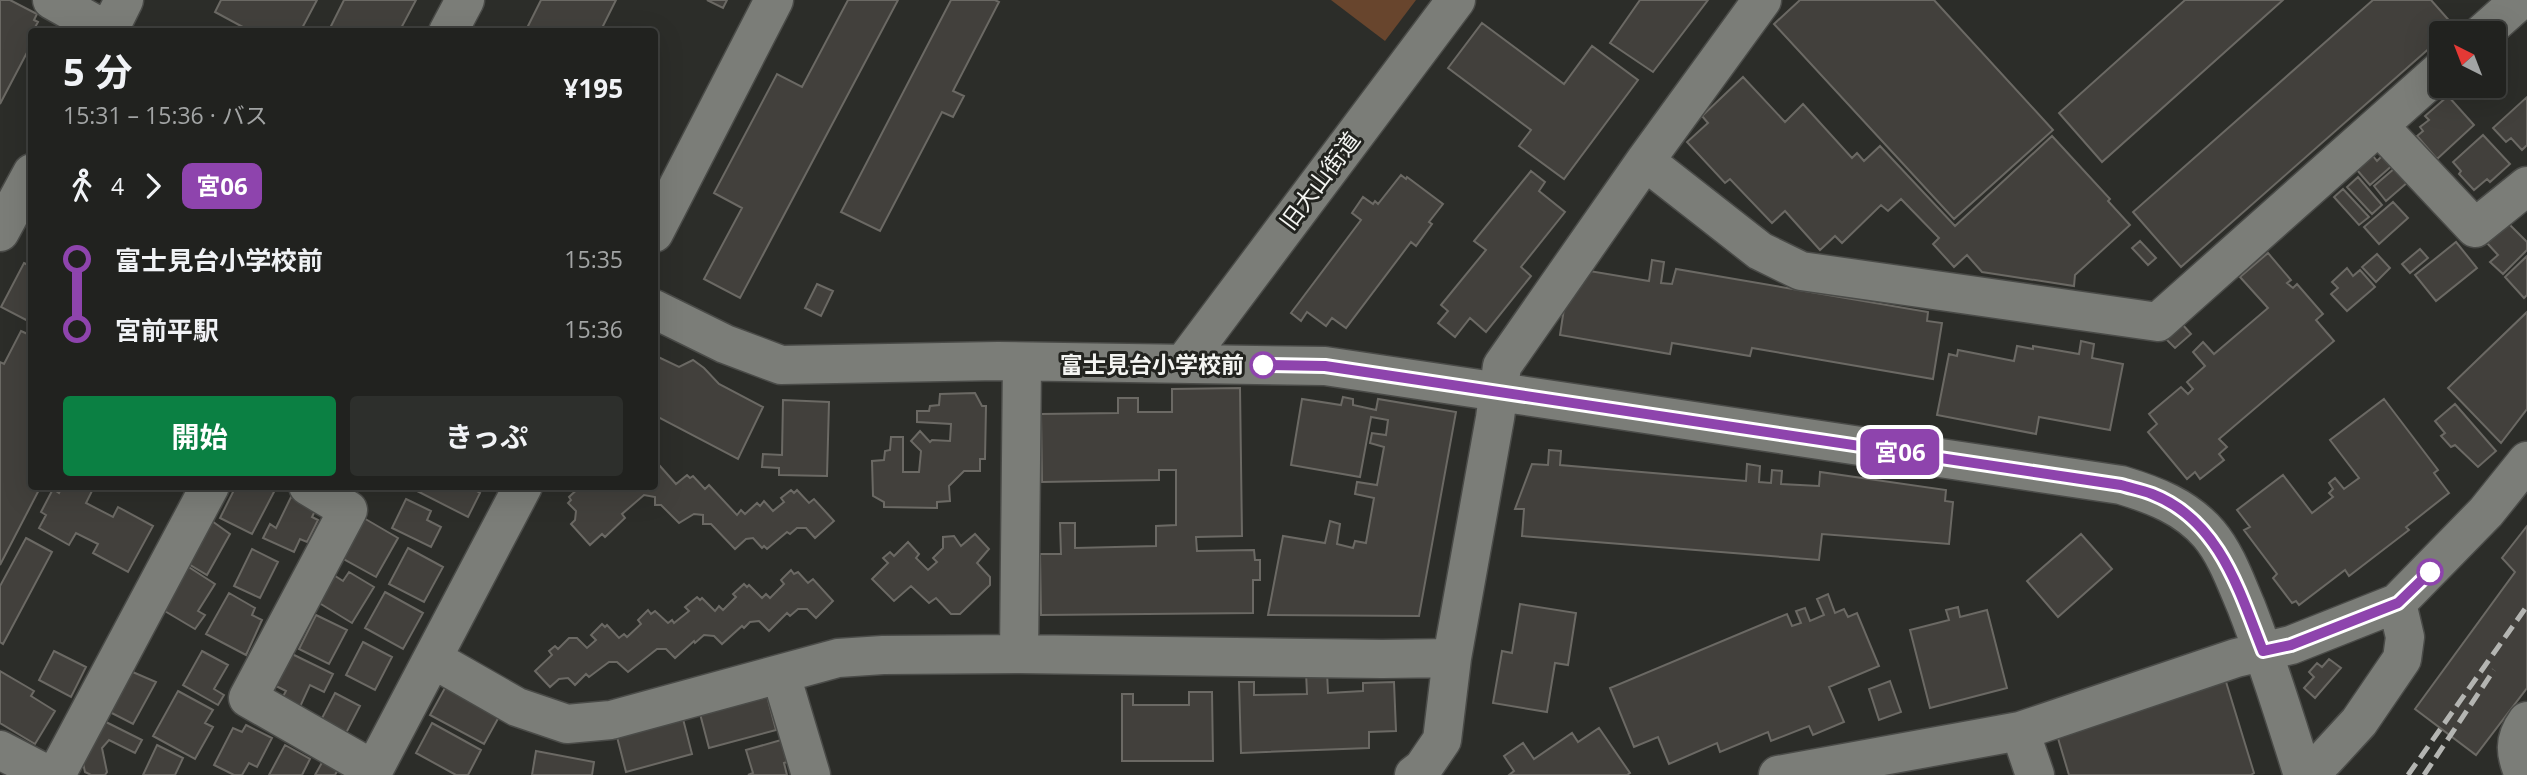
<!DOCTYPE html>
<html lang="ja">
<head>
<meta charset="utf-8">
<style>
	:root { --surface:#21221f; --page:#2d2f2c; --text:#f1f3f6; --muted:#a2a4a4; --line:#3e3f3d; --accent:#0b8043 }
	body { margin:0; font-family:"Open Sans","Noto Sans JP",sans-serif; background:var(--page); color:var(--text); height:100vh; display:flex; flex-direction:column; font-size:26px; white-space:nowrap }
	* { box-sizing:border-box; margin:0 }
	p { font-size:23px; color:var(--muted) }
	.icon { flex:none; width:38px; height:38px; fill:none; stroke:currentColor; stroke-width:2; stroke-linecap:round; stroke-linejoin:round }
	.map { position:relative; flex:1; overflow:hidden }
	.panel { position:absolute; left:28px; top:28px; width:630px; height:462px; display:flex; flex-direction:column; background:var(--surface); border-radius:7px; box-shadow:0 7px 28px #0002,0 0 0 2px var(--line) }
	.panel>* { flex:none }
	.badge { padding:0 14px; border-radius:10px; font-size:24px; line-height:46px }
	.needle { width:46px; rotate:318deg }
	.fabs { position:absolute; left:2429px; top:21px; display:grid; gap:14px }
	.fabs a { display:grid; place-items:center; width:77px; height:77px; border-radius:7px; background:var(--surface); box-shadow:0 7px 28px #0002,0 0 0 2px var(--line); font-size:35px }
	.map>.badge { position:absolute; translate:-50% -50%; box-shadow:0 0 0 4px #fff }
	.legs { display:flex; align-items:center; gap:10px; height:77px; padding:0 35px; font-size:23px }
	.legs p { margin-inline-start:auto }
	.summary { display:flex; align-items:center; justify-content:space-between; height:119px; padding:0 35px }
	h1 { font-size:38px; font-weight:700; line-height:52px }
	.cta { display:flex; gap:14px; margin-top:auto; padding:14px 35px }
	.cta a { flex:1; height:80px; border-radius:7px; background:var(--accent); color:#fff; font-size:28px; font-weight:700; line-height:80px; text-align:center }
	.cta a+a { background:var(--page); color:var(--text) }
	ul { padding:0 35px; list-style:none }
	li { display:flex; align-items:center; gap:24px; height:70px; font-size:26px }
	li i { display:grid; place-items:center; width:10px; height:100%; margin:0 9px; background:currentColor }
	li i::after { content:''; width:18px; height:18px; margin:-9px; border:5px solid; border-radius:50%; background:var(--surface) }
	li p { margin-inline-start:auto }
	li:first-child i { background:linear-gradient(#0000 50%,currentColor 0) }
	li:last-child i { background:linear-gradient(currentColor 50%,#0000 0) }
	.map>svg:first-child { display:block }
	.green { fill:#68452d }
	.building { fill:#42403c; stroke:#6b6964; stroke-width:2 }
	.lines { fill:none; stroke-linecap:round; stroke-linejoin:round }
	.minor-casing { stroke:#4a4b48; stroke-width:41 }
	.minor { stroke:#7b7d78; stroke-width:38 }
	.rail { stroke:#b4b5b2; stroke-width:5; stroke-dasharray:14 7; stroke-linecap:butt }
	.line-1-casing { stroke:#fff; stroke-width:16 }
	.line-1 { stroke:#8e44ad; stroke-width:10 }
	.stop-1-dot { fill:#fff; stroke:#8e44ad; stroke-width:3.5 }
	.labels { text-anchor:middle; stroke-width:6; stroke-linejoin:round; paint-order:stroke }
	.street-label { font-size:23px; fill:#f4f5f2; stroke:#22231f }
	.stop-label { font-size:23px; font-weight:bold; fill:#f4f5f2; stroke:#22231f; text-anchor:end }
</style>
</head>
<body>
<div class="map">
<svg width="2527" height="775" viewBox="0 0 2527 775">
	<rect width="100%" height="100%" fill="#2c2d29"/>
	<path class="green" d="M1331,0H1416L1385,41Z"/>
	<path class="building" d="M0,0H10L37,14L34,20L38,22L28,40L32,43L0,104Z
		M221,0H317L300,32H252L215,12Z
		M344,0H416L399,32H328Z
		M541,0H616L600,32H525Z
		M707,0H727L723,8Z
		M848,0H898L740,298L704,279L742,208L714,193L777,74L802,87Z
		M951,0H995L999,2L953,91L964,96L953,117L942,112L880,231L841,212Z
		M1640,0H1708L1653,72L1610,43Z
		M1800,0H1934L2053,130L1954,219L1774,24Z
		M2185,0H2283L2102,162L2059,113Z
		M2373,0H2431L2454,26L2447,33H2441V38L2181,267L2133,212Z
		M1482,23L1564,84L1592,46L1638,80L1564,179L1519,146L1531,130L1448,68Z
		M1743,77L1785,122L1803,104L1852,158L1857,153L1864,161L1880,146L1955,226L2052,136L2110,199L2108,201L2130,225L2075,275L2074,286L1982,272L1967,255L1954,267L1933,244L1939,238L1901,199L1888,211L1881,205L1842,243L1835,236L1820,250L1785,211L1772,223L1730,179L1725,183L1687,142L1708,123L1702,116Z
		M2448,96L2474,125L2437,159L2417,136L2423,131L2420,127L2429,120L2425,116Z
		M2527,97V145L2522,150L2511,138L2506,142L2493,128Z
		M2483,135L2510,164L2490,182L2487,179L2474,190L2459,174L2461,171L2453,162Z
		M2385,153L2395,163L2370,185L2357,170L2373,156L2377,161Z
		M2395,168L2408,182L2386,201L2374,186Z
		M1531,171L1545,182L1539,191L1565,212L1521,267L1531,276L1486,332L1470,318L1455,337L1438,323L1448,311L1441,305L1486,250L1474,241Z
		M1401,175L1406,179L1407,177L1443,204L1429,222L1432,224L1416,246L1411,242L1346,328L1332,318L1326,326L1307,312L1301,321L1291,313L1361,220L1352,213L1363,197L1373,204L1375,201L1378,204Z
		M2358,177L2382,205L2372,214L2347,187Z
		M2343,189L2369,217L2359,225L2334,197Z
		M2393,202L2408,218L2379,244L2364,227Z
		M2508,223L2527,242V250L2503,274L2490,262L2498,255L2487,243Z
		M2140,241L2156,258L2148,265L2132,248Z
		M2456,242L2477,268L2436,301L2415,275Z
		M2420,249L2428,258L2410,273L2402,264Z
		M2268,253L2291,280L2287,283L2293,288L2297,284L2323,314L2316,320L2334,341L2219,439L2227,447L2219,454L2224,460L2200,479L2195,472L2187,479L2148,432L2157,424L2149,414L2181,387L2188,394L2193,389L2187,382L2205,366L2193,352L2203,342L2214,354L2268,308L2240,277Z
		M2377,254L2390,268L2376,282L2362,267Z
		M2527,256V295L2524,298L2505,277Z
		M1652,260L1664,262L1661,283L1672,284L1676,269L1928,312L1927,321L1942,323L1933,379L1752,348L1750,356L1672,343L1670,354L1560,335L1566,295L1578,269L1649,281Z
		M24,263L32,267V323L1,307Z
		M2347,268L2353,276L2360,270L2375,287L2347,311L2331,294L2338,288L2332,282Z
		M817,284L833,291L821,316L805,308Z
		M2527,312V409L2501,443L2448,388Z
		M2182,324L2191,334L2175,348L2166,339Z
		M21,331L32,336V486H41L0,565V362L4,364Z
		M2081,341L2094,344L2092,358L2123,364L2110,430L2039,417L2036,434L1937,415L1949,354L1957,356L1958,350L2014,361L2017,346L2033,349V346L2079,354Z
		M654,355L679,367L693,360L704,368L719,384L763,407L738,459L654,415Z
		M1240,388L1242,536L1196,537L1197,551L1254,550L1255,560H1260V580H1253V613L1041,615L1040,554H1061L1060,523H1075V548L1156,546V526L1176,525V470H1159V480L1042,482L1041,414L1118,413V398H1138V412H1172V389Z
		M975,393L982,406H986L985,459H980V471H964L949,486L950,501L937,502V508L884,507V502L873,496L872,461L884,460L885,451L890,450L891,437H903V472H919L921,451L911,441L920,431L930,442L932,440L950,441L951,424L917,422V411H929L930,406L939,405L940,394Z
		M1343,397L1353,399V405L1376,410L1378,399L1456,412L1419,616L1268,615L1283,536L1325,543L1330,521L1340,524L1337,544L1353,548L1355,541L1366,543L1374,498L1355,494L1357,482L1377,485L1384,447L1370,443L1372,433L1386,435L1388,420L1371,417L1360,477L1291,465L1302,399L1341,405Z
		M2384,399L2438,470L2434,473L2449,493L2406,527L2409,530L2349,576L2345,570L2299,605L2296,601L2292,603L2273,578L2277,574L2244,530L2250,527L2237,510L2283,475L2312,513L2333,497L2329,493L2333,489L2329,483L2335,478L2344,489L2359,478L2330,440Z
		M783,400L829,402L827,476L779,475V468L762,467L763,454L782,455Z
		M2455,404L2496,451L2478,467L2455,445L2451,447L2441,436L2445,433L2435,421Z
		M1549,450L1561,451L1560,465L1746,481L1747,464L1760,466L1759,482L1771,483L1772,470L1782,471L1781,484L1819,486L1820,472L1946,490L1945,501L1953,502L1949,544L1822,534L1819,560L1522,536L1524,509H1515L1532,464L1548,465Z
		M660,466L676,484L687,475L690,478L693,476L705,489L709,485L737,515L741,510L745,514L757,503L760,506L764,501L773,511L784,502L781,498L791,490L794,493L797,490L809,503L814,499L834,521L815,538L806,528H797L790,534L787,532L767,549L764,546L762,548L753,538L746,539L735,549L711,524H703V515L694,514L679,523L661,505H655V497L644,495L622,514L625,518L605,537L602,534L590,545L571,524L575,520L576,511L568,503L571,500L569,497L581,486H654V467L657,470Z
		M62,486H88L93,489L86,503L113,517L118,507L153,526L128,572L93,553L98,544L76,533L69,545L39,528L46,515L41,512L53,489L59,493Z
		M236,486H267L275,490L252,534L220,518Z
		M419,486H468L480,493L468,517L417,491Z
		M291,497L316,509L312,517L318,520L307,542L300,539L294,552L263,538L270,524L276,528Z
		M406,499L431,511L427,520L441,527L431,547L392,528Z
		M362,517L398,538L376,577L340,557Z
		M212,521L230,534L207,575L182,560Z
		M2527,526V688L2476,755L2415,709L2515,572L2502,558Z
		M975,534L989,549L977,563L990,577V585L960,614H951L936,598L929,603L911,586L894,601L872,579L888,563L883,558L890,552L894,556L908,542L919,554L916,558L928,570L937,562L933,558L943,548V537L954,536L961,546Z
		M2081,534L2112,569L2058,617L2027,581Z
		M26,538L52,552L3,644L0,642V586Z
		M408,548L443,567L424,602L389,584Z
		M252,549L278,562L260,598L234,586Z
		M184,564L215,584L198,611L205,615L195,629L158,607Z
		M791,570L794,574L798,572L808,583L813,579L833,601L816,618L807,609H798L790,616L787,613L769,631L759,621L750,622L744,628L742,626L722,644L714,636L704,635L695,643L694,641L675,658L666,649H657L628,672L617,662H609L589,677L586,674L575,685L568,678L559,679L550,687L535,671L552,655L549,651L555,646L558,649L569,638H577L587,648L596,640L591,635L602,624L605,627L607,625L619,638L624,634L627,637L641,624L638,620L648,610L651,614L655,611L668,623L672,620L674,623L689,611L685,607L697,597L700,600L702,598L715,611L719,606L723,610L736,597L733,594L744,584L747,587L749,585L762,598L766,594L770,598L784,584L781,580Z
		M349,572L374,587L352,623L316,601L332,574L343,581Z
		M385,592L423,613L403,649L365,628Z
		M229,593L255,608L252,615L262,620L246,655L206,634Z
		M1828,594L1835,613L1844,609L1848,617L1857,613L1879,666L1829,687L1844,722L1813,735L1809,726L1771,741L1768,732L1720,752L1717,743L1669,764L1658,737L1634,747L1610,688L1787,614L1792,626L1801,623L1796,611L1805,608L1810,621L1824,615L1817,599Z
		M1520,604L1576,613L1568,665L1555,663L1547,712L1493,703L1502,651L1512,653Z
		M1958,607L1960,617L1987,610L2007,688L1930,708L1910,630L1949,620L1946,610Z
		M316,615L347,630L329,664L299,649Z
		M363,642L392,657L375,690L346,675Z
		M54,651L86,667L71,697L39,680Z
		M202,651L228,665L214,689L224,695L218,705L183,685Z
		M290,653L333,674L324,692L310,685L299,709L281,700L286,691L274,685Z
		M2329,659L2341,668L2315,698L2304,688L2314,677L2309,672L2317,663L2322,667Z
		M128,670L156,682L133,724L104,709Z
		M0,671L34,691L31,696L55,711L35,744L0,723Z
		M1306,672H1327L1328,693L1363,691V683L1394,682L1396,731L1369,732V748L1241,753L1239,682H1254V695L1307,694Z
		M2223,672L2254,773L2251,775H2069L2054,725Z
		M1890,681L1901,712L1879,720L1869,689Z
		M446,686L500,715L484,744L430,715Z
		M178,691L213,710L205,723L213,727L195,759L153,736Z
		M766,692L776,730L709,748L699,710Z
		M1189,692H1212L1213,761H1122V694H1133V705H1189Z
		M335,693L360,706L345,735L320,722Z
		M682,715L692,754L626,772L616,733Z
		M100,719L142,740L135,753L109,740L102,748L107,772L105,775H91L85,772L81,754Z
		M432,723L481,750L468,775H456L416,753Z
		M246,725L272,738L257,767L249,763L242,775H234L214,765L233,728L242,732Z
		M1599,728L1630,773L1627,775H1509L1514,771L1504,756L1523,743L1534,759L1572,733L1578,742Z
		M781,740L787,762L784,763L787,775H748L753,773L746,750Z
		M157,745L183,758L175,775H143Z
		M285,745L310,759L302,775H269Z
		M536,751L594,762L592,775H532Z
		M324,759L339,768L335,775H315Z"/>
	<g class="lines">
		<g class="minor-casing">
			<path id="minor" d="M52,0L109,32
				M108,32L124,0
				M448,32L465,0
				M2483,33L2520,0
				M2379,126L2475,228L2527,186
				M1645,161L1760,251L1801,271L2158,322L2441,70
				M0,232L32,173
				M654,233L774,0
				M654,309L725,344L781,365L998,361L1325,366L2121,485C2154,495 2186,507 2209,534C2226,554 2236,583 2246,606C2268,662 2285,718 2303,775
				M1184,363L1456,0
				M308,486L348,510L248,698L374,770
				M1019,654L1022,362
				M433,659L517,707L567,724L611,720L838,658L883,655L1019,654L1382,659L1452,658
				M781,675L811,775
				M2020,731L2035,775
				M0,750L48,775
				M2302,773L2324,760L2359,722L2402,659L2405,637L2397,603
				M56,775L210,486
				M371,775L523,486
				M1414,775L1423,768L1442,740L1452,658L1495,418L1502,366L1645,161L1762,0
				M1778,775L2020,731L2236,658L2291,645L2397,603L2486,512L2527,461
				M2524,775C2515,754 2513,740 2527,721"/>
		</g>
		<use href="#minor" class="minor"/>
		<path class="rail" d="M2408,775L2527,606
			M2424,775L2494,670"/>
	</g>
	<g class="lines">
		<g class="line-1-casing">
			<path id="line-1" d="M1263,365L1325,366L2121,485C2131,488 2142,490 2152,494C2219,520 2239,590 2263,651L2291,645L2398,603L2430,572"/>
		</g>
		<use href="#line-1" class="line-1"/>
	</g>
	<g class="stop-1-dot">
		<circle cx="1263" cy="365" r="12"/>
		<circle cx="2430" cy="572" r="12"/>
	</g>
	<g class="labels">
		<g class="street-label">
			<text transform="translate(1320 181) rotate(-53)" y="8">旧大山街道</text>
		</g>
		<g class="stop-label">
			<text x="1244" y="373">富士見台小学校前</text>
		</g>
	</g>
</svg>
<div class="fabs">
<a><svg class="needle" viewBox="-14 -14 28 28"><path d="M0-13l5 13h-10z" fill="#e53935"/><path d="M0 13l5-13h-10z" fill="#a2a4a4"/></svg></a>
</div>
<b class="badge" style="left:1900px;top:452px;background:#8e44ad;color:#fff">宮06</b>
<section class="panel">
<div class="summary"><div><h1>5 分</h1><p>15:31 – 15:36 · バス</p></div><b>¥195</b></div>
<div class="legs"><svg class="icon" aria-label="walk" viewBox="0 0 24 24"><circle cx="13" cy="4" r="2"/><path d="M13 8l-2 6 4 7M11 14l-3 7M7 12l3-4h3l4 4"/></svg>4<svg class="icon" aria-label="forward" viewBox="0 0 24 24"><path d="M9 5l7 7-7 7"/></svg><b class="badge" style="background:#8e44ad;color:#fff">宮06</b></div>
<ul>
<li><i style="color:#8e44ad"></i><b>富士見台小学校前</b><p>15:35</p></li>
<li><i style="color:#8e44ad"></i><b>宮前平駅</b><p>15:36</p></li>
</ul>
<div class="cta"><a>開始</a><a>きっぷ</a></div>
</section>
</div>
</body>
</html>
